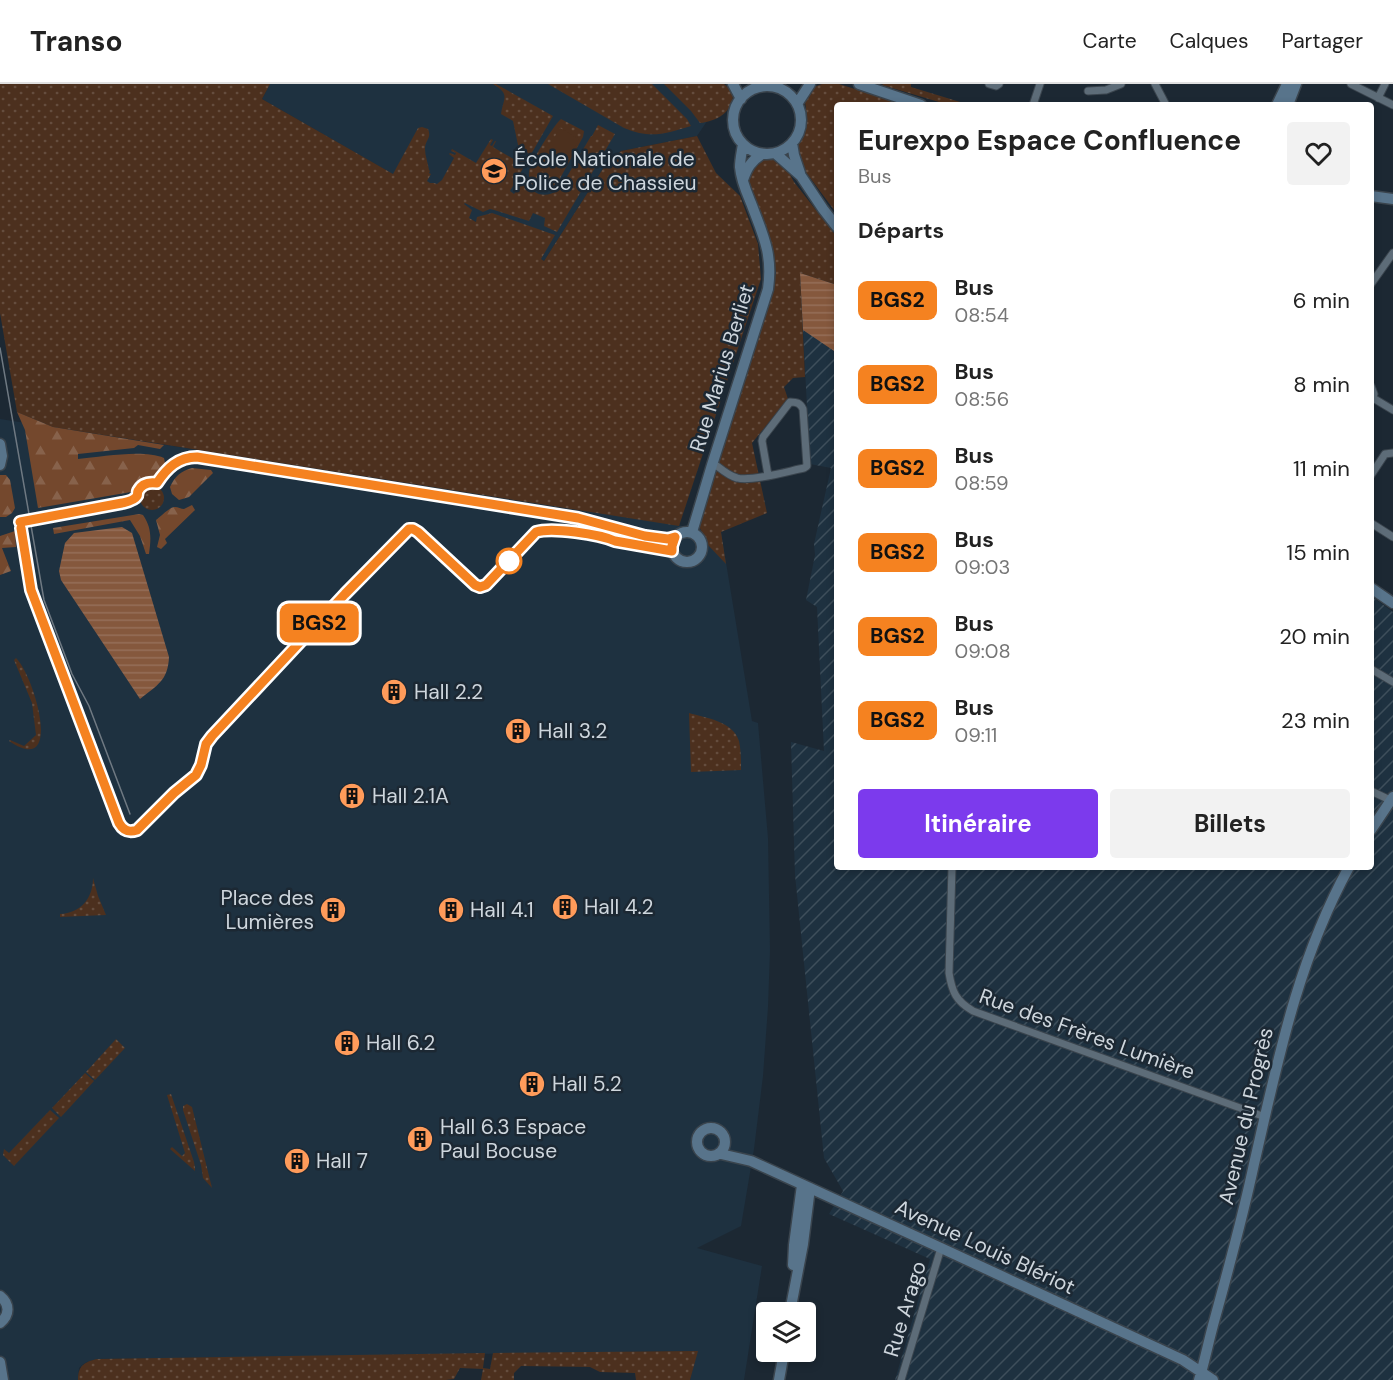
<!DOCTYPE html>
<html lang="fr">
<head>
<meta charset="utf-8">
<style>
	:root { --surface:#fff; --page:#f2f2f2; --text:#222; --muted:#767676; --line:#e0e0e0; --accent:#7c3aed }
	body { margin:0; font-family:"DM Sans",sans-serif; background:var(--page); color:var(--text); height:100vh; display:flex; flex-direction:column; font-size:22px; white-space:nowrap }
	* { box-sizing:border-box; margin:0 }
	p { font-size:20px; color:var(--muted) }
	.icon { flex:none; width:33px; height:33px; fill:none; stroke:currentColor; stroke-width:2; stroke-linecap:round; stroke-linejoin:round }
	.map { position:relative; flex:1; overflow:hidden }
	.panel { position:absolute; left:834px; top:18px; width:540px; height:768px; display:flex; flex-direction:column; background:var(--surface); border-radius:6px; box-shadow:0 3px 9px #0003 }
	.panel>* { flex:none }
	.badge { padding:0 12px; border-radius:9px; font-size:21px; line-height:39px }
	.controls { position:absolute; left:756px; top:1218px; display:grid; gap:12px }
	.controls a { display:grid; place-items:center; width:60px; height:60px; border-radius:6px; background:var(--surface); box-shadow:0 3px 9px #0003; font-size:30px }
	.map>.badge { position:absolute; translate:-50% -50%; box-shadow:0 0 0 3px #fff }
	h2 { padding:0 24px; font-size:22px; line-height:54px }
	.round { display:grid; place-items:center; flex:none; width:63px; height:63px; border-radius:6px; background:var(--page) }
	.overview { display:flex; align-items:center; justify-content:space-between; height:102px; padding:0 24px }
	h1 { font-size:28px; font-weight:700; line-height:45px }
	.button { display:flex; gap:12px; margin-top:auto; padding:12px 24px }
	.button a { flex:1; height:69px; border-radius:6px; background:var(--accent); color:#fff; font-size:24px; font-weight:700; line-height:69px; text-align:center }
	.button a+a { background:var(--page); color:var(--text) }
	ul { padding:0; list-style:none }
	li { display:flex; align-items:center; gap:18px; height:84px; padding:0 24px }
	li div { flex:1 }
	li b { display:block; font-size:22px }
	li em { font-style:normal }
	li .badge { min-width:66px; font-weight:700; text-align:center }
	header { display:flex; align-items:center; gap:36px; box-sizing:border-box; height:84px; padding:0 30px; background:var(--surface); border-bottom:2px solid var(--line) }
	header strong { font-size:28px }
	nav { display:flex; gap:33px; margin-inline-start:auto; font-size:21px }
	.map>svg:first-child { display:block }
	.built { fill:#1e3140 }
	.industrial { fill:url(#industrial-furrows) }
	.grass { fill:url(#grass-dots) }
	.forest { fill:url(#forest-firs) }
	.pitch { fill:#4c301e }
	.water { fill:url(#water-rules) }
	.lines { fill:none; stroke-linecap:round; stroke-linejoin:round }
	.street-casing { stroke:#3a444d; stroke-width:9 }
	.secondary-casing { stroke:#3a444d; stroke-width:13 }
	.street { stroke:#5d6c78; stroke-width:7 }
	.secondary { stroke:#58748b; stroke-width:10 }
	.tram { stroke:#6f7982; stroke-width:1.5 }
	.line-casing { stroke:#fff; stroke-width:14 }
	.line { stroke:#f58220; stroke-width:9 }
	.stop-dot { fill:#fff; stroke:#f58220; stroke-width:3 }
	.labels { text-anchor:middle; stroke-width:5; stroke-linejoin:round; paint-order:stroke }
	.poi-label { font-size:21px; fill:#ced6dd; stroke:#1c2833; text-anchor:start }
	.street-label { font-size:21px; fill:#ced6dd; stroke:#1c2833 }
</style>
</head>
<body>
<header>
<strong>Transo</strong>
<nav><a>Carte</a><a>Calques</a><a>Partager</a></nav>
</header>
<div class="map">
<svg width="1393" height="1296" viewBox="0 0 1393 1296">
	<defs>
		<pattern id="industrial-furrows" width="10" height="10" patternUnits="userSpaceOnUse" patternTransform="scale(1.5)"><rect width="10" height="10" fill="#1e3140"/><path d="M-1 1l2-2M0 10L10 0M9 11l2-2" fill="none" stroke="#3e4e5b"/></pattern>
		<pattern id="grass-dots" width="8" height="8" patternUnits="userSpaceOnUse" patternTransform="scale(1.5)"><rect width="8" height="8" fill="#4c301e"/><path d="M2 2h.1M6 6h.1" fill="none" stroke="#654d3e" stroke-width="1.8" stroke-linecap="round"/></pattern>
		<pattern id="forest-firs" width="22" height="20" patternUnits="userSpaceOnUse" patternTransform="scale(1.5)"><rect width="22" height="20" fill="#74482d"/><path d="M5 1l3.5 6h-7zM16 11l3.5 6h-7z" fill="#87624b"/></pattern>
		<pattern id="water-rules" width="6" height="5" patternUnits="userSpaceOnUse" patternTransform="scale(1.5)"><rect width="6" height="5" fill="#85583d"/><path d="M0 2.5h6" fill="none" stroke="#956f59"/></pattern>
	</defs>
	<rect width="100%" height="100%" fill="#1c2833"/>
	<path class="built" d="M270,0H723L722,15L697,52L621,67L604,83L544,177L262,15Z
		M0,335L721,448L752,637L758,639L768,754L770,867L768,923L763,992L754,1065L741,1142L697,1164L762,1182L744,1296H690L697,1267L97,1275L87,1278L82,1281L79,1284L78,1296H0Z"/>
	<path class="industrial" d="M800,189L837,201V783H1371V512L1393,528V1296H895L930,1175L829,1130L843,1107L824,1074L795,791L791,658L824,667L817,523L806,516L815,471L814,460L831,384L810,380Z"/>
	<path class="grass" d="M0,0H270L262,15L393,90L418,44L422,43L428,45C432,55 425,55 425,65C425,72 428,79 429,86L430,87L429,89L431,90L427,97L430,99H434L437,100L442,96L454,74L449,70L450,69L455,71L456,69L451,67L452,65L476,79L491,55L493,56L490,61L492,62L495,57H496L493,63L515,76L521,77L523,74H527L528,69L522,65V63L518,61L513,37L501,30C503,14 511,11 493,0H496L553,32L510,107L514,110L524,94C531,111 544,115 559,106L591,52H592L598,41L615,50L557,148L544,142L545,134L533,129L529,137L494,126L490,125L483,128L465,119L464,120L472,126L469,134L476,138L477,133L492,129L555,151L541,175L544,177L604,83L621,67L697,52L716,89L740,112L758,160L761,195L679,442L53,343L17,328L0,229Z
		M548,0H652L687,35L691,42C664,50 651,55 624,44Z
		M664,0H724L733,8C734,28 717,37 700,39L691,27Z
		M822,0H839L906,21H837V130L802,83L798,61C807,44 808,37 805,18L814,3Z
		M883,0H911V3L970,21H949L882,1Z
		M561,35L584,47L583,53L558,98C547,110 527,107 529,88C530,78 554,41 561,35Z
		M765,75L776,76L786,83L794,98L837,153V201L800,189L805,293L793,294L784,303L788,315L752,359L767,429L721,448L726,480L708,461L699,442L776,189L772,167L752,113L749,98L750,87L755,79Z
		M140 414a12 12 0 1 1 24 0a12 12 0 1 1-24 0Z
		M16,574C34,591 65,695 9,657L10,656L24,662L36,651L32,619L14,576Z
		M689,629C706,634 733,637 739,657C741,666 741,677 741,686L691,688Z
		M93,794L98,812L106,831L60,833V830C81,829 93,814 93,794Z
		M116,955L125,964L95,996L86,988Z
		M85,989L94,997L61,1033L52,1024Z
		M171,1010L194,1078L195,1084V1087L170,1065L172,1063L182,1072L185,1069L167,1011Z
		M187,1020L192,1023L212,1104L203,1094L201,1081L183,1026V1022Z
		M50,1026L59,1034L14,1082L3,1071L4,1065L9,1069Z
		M698,1267L690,1296H636L635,1289L600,1288L590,1283L521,1282L514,1289V1296H481L483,1285L460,1284L454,1295L446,1296H78C78,1282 84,1278 97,1275L485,1269L483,1284L490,1285L493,1269Z"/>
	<path class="forest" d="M17,328L53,343L164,361L160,365L138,361L134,364L78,370V375C103,373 142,365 164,374L165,379L157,392L143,396L131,408L38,424L25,346Z
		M192,384L211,386L213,389L189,413L179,416L172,410L170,403C175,392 181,387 192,384Z
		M0,391H6L10,396L15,424L12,429L6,433H0Z
		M192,421L195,426L165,455L167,459L161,465L157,463L160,451L156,436C160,433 171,422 175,423C178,423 181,425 184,425Z
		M139,430L143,431C152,444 151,455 149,470H146L140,452L130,436L54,450L53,444Z
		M15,447L16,463L2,464L11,487L0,491V452Z"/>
	<path class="pitch" d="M560,44L579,55L556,95L536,84Z"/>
	<path class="water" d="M800,189L837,201V269L803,246Z
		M122,443L132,449L169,573C168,597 157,601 140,615L61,496L59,487L65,459L74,449Z"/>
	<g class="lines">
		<g class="street-casing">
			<path id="street" d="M989,0L996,2L999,0
				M1155,0L1166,21
				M1351,0L1393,21
				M1088,7L1106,6L1121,0
				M1378,14L1385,0
				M1033,21L1040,0
				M1371,200L1393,169
				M1371,302L1374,310L1371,316
				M1373,314L1393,326
				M713,379C720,384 728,392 737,394C751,398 789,387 804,384L807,382L803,325C800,319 797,318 790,318L763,353L762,357L768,391
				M1371,391L1385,370L1393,369
				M1371,439L1393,453
				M1371,585L1393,598
				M1371,707L1390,716
				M952,783L949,889C952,908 956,917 973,927L1265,1033
				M901,1296L941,1164"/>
		</g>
		<g class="secondary-casing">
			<path id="secondary" d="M733,0L741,15
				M859,0L921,21
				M733 36a34 34 0 1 1 68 0a34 34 0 1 1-68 0Z
				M797,20L810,0
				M1277,21L1287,0
				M1288,21L1296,0
				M792,59L794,71L800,89
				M775,69L801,92L823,125L837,143
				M743,96C747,84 751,77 762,70
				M1371,112L1393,115
				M0,360L2,372L0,381
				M672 463a15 15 0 1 1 30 0a15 15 0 1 1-30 0Z
				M692,448L712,381L768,205C773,170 763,151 751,119C746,107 741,96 740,83C740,75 742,67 743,60
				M1371,504L1393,519
				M1371,746L1393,713
				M697 1058a14 14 0 1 1 28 0a14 14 0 1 1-28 0Z
				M721,1070L751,1077L941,1164L1183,1276L1213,1296
				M793,1181L794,1161L802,1101
				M0,1212C10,1220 10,1231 0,1239
				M790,1228L803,1160L810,1104
				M0,1278L3,1296
				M779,1296L784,1268
				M1199,1296C1205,1276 1209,1255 1215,1234C1229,1183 1243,1132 1254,1080C1278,976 1297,878 1349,783"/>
		</g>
		<use href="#street" class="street"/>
		<use href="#secondary" class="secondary"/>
		<path class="tram" d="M0,264L44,516L72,590L89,622L130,730"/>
	</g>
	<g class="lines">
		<g class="line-casing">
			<path id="line" d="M20,438L122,419C126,418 134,417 137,412C138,411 137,409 138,407C142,399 150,398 157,399C167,384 178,373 197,373L578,434L645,452L668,455L675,453L672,462V467L615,457C599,450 552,443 536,448L486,501L480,503L475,501L418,448L413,445H409L345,510L212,652L206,660L201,681L196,691L174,709L137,746C128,749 123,746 119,739L31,506L21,444"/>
		</g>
		<use href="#line" class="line"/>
	</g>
	<defs>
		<g id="university-disc" transform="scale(1.35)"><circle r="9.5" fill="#ff9b5a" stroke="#1c2833"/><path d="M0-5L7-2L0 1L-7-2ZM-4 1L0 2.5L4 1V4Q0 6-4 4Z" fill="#111"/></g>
		<g id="building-disc" transform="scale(1.35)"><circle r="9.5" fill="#ff9b5a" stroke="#1c2833"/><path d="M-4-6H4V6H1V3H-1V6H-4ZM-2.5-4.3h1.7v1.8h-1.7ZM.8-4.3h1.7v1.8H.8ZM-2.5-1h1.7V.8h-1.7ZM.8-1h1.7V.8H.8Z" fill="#111"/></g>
	</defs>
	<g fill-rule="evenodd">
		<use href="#university-disc" x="494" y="87"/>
		<use href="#building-disc" x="394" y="608"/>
		<use href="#building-disc" x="518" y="647"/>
		<use href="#building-disc" x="352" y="712"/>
		<use href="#building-disc" x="565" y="823"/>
		<use href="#building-disc" x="333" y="826"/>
		<use href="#building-disc" x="451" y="826"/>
		<use href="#building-disc" x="347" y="959"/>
		<use href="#building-disc" x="532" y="1000"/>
		<use href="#building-disc" x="420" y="1055"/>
		<use href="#building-disc" x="297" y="1077"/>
	</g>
	<circle class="stop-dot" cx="509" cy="477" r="12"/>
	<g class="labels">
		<g class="poi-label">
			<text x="514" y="82">École Nationale de<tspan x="514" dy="24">Police de Chassieu</tspan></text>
			<text x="414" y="615">Hall 2.2</text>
			<text x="538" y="654">Hall 3.2</text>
			<text x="372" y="719">Hall 2.1A</text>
			<text x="314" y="821" text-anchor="end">Place des<tspan x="314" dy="24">Lumières</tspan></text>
			<text x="584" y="830">Hall 4.2</text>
			<text x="470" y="833">Hall 4.1</text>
			<text x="366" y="966">Hall 6.2</text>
			<text x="552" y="1007">Hall 5.2</text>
			<text x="440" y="1050">Hall 6.3 Espace<tspan x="440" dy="24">Paul Bocuse</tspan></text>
			<text x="316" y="1084">Hall 7</text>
		</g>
		<g class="street-label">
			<text transform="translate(722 284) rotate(-73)" y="7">Rue Marius Berliet</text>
			<text transform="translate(1087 950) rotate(20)" y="7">Rue des Frères Lumière</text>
			<text transform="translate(1246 1032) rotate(-77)" y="7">Avenue du Progrès</text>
			<text transform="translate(985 1163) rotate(25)" y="7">Avenue Louis Blériot</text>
			<text transform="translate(905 1225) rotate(-73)" y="7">Rue Arago</text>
		</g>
	</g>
</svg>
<div class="controls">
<a><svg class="icon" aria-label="layers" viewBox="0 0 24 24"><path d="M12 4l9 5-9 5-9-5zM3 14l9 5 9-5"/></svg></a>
</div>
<b class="badge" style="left:319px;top:539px;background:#f58220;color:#111">BGS2</b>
<section class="panel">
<div class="overview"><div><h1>Eurexpo Espace Confluence</h1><p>Bus</p></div><a class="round"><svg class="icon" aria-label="heart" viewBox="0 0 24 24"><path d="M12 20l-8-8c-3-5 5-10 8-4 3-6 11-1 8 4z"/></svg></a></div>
<h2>Départs</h2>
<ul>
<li><span class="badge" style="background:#f58220;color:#111">BGS2</span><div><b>Bus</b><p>08:54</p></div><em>6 min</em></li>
<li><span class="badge" style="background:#f58220;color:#111">BGS2</span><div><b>Bus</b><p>08:56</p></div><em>8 min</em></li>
<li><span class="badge" style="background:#f58220;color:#111">BGS2</span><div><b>Bus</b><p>08:59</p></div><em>11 min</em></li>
<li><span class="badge" style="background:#f58220;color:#111">BGS2</span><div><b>Bus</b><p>09:03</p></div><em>15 min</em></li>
<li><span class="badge" style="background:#f58220;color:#111">BGS2</span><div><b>Bus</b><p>09:08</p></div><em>20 min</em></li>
<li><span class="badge" style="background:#f58220;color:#111">BGS2</span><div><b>Bus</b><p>09:11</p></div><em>23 min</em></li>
</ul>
<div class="button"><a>Itinéraire</a><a>Billets</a></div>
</section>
</div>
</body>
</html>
